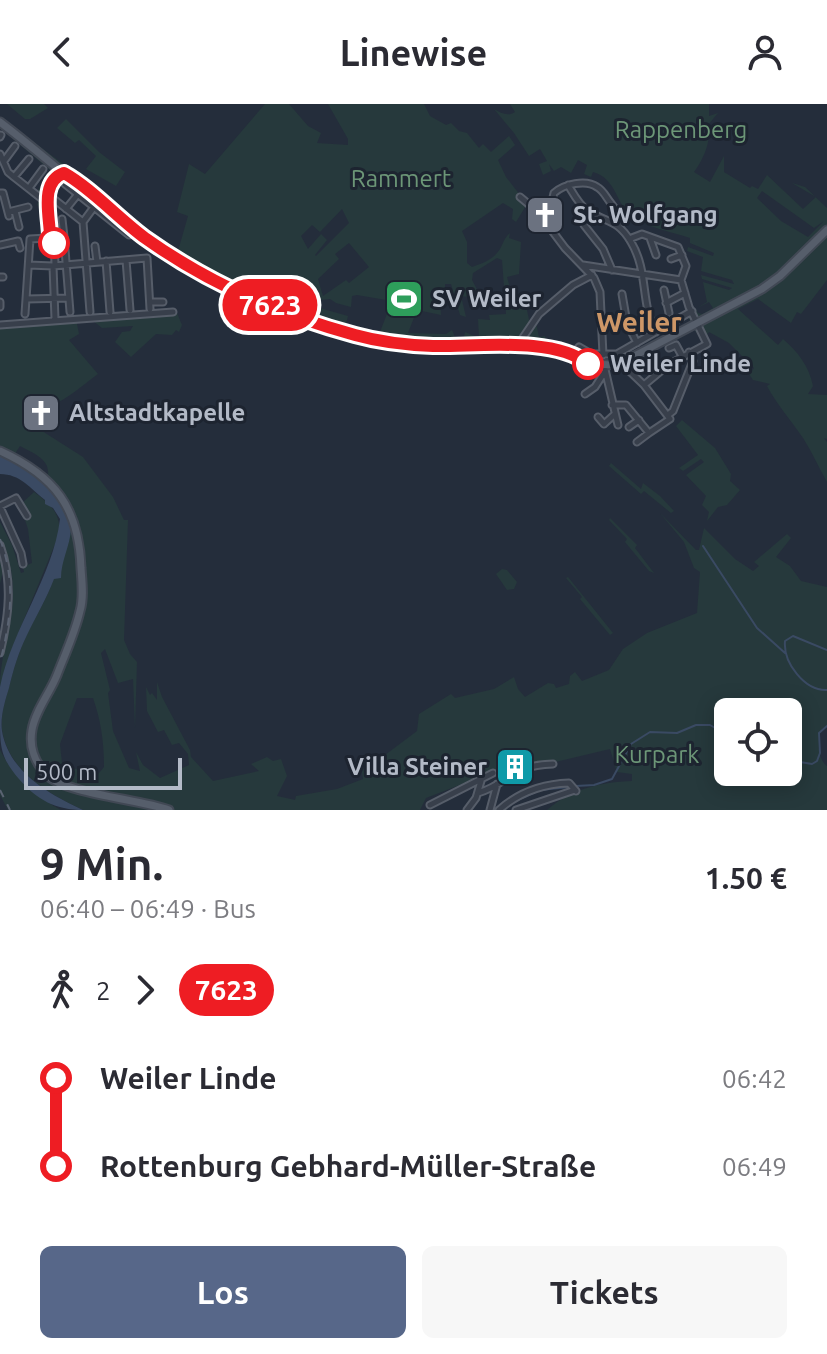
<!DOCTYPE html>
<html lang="de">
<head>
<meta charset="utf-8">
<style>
	:root { --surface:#fff; --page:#f7f7f7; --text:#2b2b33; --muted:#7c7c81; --accent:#576789 }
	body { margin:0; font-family:Ubuntu,sans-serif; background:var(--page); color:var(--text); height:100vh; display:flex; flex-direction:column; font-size:30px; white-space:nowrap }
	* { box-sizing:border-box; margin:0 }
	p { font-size:26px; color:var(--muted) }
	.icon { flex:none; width:44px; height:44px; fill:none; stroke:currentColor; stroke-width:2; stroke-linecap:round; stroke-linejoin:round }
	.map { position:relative; height:706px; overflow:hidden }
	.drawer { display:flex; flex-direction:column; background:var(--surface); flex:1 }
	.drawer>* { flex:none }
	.badge { padding:0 16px; border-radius:26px; font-size:28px; line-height:52px }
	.controls { position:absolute; left:714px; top:594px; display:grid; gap:16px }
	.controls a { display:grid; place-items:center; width:88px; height:88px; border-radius:12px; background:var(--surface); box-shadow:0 4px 20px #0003; font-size:40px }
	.scale { position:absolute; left:24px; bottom:20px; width:158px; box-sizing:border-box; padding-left:8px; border:4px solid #b3bac7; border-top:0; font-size:22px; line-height:28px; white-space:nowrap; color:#b3bac7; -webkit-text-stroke:6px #1d2430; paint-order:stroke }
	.map>.badge { position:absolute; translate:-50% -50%; box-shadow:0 0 0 4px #fff }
	.legs { display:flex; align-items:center; gap:12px; height:88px; padding:0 40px; font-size:26px }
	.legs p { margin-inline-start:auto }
	.summary { display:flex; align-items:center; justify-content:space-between; height:136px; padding:0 40px }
	h1 { font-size:44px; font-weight:600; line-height:60px }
	.primary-button { display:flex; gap:16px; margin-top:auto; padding:16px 40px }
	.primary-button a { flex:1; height:92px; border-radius:12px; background:var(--accent); color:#fff; font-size:32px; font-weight:600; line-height:92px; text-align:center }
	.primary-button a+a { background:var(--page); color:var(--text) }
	ul { padding:0 40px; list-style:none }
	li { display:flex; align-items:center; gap:28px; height:88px; font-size:30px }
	li i { display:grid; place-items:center; width:12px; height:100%; margin:0 10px; background:currentColor }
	li i::after { content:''; width:20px; height:20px; margin:-10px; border:6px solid; border-radius:50%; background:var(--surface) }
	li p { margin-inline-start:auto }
	li:first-child i { background:linear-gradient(#0000 50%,currentColor 0) }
	li:last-child i { background:linear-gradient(currentColor 50%,#0000 0) }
	header { display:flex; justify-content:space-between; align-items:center; height:104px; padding:0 40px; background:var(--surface); font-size:36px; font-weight:600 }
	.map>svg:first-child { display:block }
	.green { fill:#26393c; fill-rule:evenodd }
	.water { fill:#3a4a63 }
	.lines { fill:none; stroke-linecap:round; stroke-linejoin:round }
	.stream { stroke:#3a4a63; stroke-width:2 }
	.minor-casing { stroke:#565d69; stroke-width:9 }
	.major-casing { stroke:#414854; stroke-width:11 }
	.minor { stroke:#383f4b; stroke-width:5 }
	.major { stroke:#565e6b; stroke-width:7 }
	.rail { stroke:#5a6372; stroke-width:2; stroke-dasharray:8 8; stroke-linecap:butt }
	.line-1-casing { stroke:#fff; stroke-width:18 }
	.line-1 { stroke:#ee1d23; stroke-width:12 }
	.stop-1-dot { fill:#fff; stroke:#ee1d23; stroke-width:4 }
	.labels { text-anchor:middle; stroke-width:6; stroke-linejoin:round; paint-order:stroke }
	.park-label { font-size:24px; fill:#6c9677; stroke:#1d2430 }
	.poi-label { font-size:24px; font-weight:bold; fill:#b3bac7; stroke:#1d2430; text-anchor:start }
	.stop-label { font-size:24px; font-weight:bold; fill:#b3bac7; stroke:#1d2430; text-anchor:start }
	.quarter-label { font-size:28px; font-weight:bold; fill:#ce9767; stroke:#1d2430 }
</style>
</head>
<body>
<header><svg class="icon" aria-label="back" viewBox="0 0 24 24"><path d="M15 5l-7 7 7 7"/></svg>Linewise<svg class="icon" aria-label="person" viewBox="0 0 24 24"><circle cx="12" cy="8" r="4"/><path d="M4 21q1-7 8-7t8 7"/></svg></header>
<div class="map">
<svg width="827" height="706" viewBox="0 0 827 706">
	<rect width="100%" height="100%" fill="#242d3b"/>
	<path class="green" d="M7,0H44L48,4L30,15H25Z
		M265,0H289L308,22L321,29L317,39L348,41V35L328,0H424L430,12L446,21L451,19L459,27L467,29L479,44L483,40L491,48L509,32L515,41L498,56L506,73L527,100L516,118L512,115L513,105L503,99L462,127L467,138V159L472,163C483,159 493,156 500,145C504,138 504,134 510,129L509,134L521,138L519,170L507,173L514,198L525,197L530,220L535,215L539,233L545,232L547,240L586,243L588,245L583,259L533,246L470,248L384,243L305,221L268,206L262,204V200L140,135L65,75L58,76L49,91L52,106C47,102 42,104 37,101L39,96L34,92L51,67L0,24V13L66,62L119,108L122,105L138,117L136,121L178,147L188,112L177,108L189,60L205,70ZM342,105L349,119L316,152L315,151L327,136L321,130L308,145L301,132L312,121L320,128ZM349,139L369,163L349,179L346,176L323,192L318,175L339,155L335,150ZM497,154L502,156L506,210L489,211L490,216L478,215L479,234L465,228L463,238H457L452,226L446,230L408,229L417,206L441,211L440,192L445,191V180H451L460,211L466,213L461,192L482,195L472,176L473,169ZM357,191L392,197L378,233L345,224L348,212L309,201L311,197L330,195L336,199L351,203L352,192Z
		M510,0H709V12L718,9L708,21C712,37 703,56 694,68L710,78L724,52V68L750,84L752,82L758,85L767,71L803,105L816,93L792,79L805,83L827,104V176L801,210L797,208L791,219L758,195L738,205L778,241L783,235C798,248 809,262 813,282L808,290L827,291V335L824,334L827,338V378C819,364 812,348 803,334C791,316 777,301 767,282L770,280L753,276L749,270L754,264L729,239L709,228L704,235L695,227L687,211L696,205L698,209L702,210L713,204L709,198L697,204L707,198L703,178L729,186L732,184L702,175L701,171L734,180L732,176L701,167L703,153L687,147L688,143L713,152L714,149L690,139V134C675,129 648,123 635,115C615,102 618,75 593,68L591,73L584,70L587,61L578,56L571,69L561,63L554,67L549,60L551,67L543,71L539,60L547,57L540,45L529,52L514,29L494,5C501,9 508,13 515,8ZM762,87L814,124L824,117L808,133L781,117L757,94Z
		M66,15L99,48L125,68L116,82L86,65L96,52L79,36L75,39L57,24Z
		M177,209L182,221L179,228L176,226L172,231L156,230L131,253L115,238L122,228L130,227L133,222L102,224L92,216Z
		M76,215L79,230L69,236L98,270C88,277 64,298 53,300C41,301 36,300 30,311L37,319L35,321L39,325L83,353L113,393L124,416H128L124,536L130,550L137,558L135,624L133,575L118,579L105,545L101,549L110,586L108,589L113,627L129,664L140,667L136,648L143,661L160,674L189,661L188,650L179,639L172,641L164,626L158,628L147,607L146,583L150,591L152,589L157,596V578L162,593L190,646L191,653L213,677L259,667L251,660L267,653L273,657L281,655L287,672L277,692L295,696L296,692L337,685L363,675L362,668L367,658L377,657L417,627L419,610L451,590L455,594L494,585L514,573L518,585L525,593L548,579L554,580L556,584L569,580L570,572L575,568L582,577L609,566L623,545L647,529L697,509L700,468L694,464L684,438L660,409L696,446H699L704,424L735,455L753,467L759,462L754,458L787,430L791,434L776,453L790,462L801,477L827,483V622L821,626C817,637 818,656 827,662V706H547C571,685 601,678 632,677V670L617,668L610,645L547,660L530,658V661L518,664L514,660L426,694L420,706H83C49,690 9,668 2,626C0,613 5,596 9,583C13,566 19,547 27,530C36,512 47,494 54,474H61V462L71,421C49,382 40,373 0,351V223ZM20,342C33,349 50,355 48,371L14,351ZM77,594H93C101,617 104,638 104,663L99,669L88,670L62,659L60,640ZM728,608H788V668H728Z
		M682,316L715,344L731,370L730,377L740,386L727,401L718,403L707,417L709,408L702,401L706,392L686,371L704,358L701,355L683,367L679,364L698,351L676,322Z
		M611,359L641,385L643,379L660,392L674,407L671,409L644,387L641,390L609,362Z
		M34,388C50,400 59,407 60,428L13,542L0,584C0,542 19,512 11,466L3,467L0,480V418L12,441L21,469L24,468L23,463L32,459L28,425L20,401Z
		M610,414L637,441L635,444L654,469L649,467L625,438L627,435L609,416Z
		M502,465L507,466L517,478L514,485L507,486L496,470Z
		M568,473L613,529L610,531L580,495L582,493L566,474Z
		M0,646C12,671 37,693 61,706H8L0,691Z"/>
	<path class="water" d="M0,351C25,362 72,394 71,425C70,442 61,457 61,474L54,475C47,494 36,512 27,531C19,547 13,566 9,584C5,597 0,613 2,627C9,668 49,690 83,706C56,706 37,696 19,675C0,653 0,642 0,613C0,604 0,592 0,583C12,524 53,473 60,415L53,404L45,400V396C30,384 20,370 0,370Z"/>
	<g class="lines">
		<path class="stream" d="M703,442L757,524L785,549
			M827,546L793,532L785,537C783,559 805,587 827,586
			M788,656L812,660L817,657L820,649L819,629L827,622
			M576,682L594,681L612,675L631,640L650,628L677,629L696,621H710L717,625L728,643
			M513,698L540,686L569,683"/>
		<g class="minor-casing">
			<path id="minor" d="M0,33L1,31
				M0,50L8,68L14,73L42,95L55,96L83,118
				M4,57L15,42
				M14,73L29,55
				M65,80L129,131
				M568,81C573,89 579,101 587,106C605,119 617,114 631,138C649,168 640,200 656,228
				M29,84L43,65
				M0,89H3L9,112
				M520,93L538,108L565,144L594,174L600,188L603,251
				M66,105L78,90
				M586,106L584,121L603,145L612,166
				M15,107L19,123
				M8,108L28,103
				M62,115L64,133
				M83,118L90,208
				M83,118L94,103
				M551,122L549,110L554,89C564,80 586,75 597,83C603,86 606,93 610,98C616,106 621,111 619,121
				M50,133C49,109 43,85 59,66
				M54,133L55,160
				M650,134L656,151
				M629,135L642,130L678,143L686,162L681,176
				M0,141L18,137L20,144
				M95,142L97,158
				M671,155L682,151
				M126,156L130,206
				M106,157L110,208
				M29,161L53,162
				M583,161L681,176L689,203L707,240L668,261L644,281
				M53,162L147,154L150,205
				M53,162L55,215
				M0,173H3
				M664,186L669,209
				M622,190L627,219L637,239
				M27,195L68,194
				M0,198V203
				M150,198H163
				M666,199L685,189
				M25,210L30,135L64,133L70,208
				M0,221L173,208
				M520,238L539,210L573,181L592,171
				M669,244L676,241L682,252
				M572,251L579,243L591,250H617L692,207
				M604,261L618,321
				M585,290L595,283L604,269
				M612,301H626L649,329L670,315L644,281L621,259
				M668,311L673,307L693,257L689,248
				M598,313L604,320L615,310
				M629,323L639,316
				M637,338L649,329
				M0,402L16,394L27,412
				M0,403L21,449L23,460
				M0,441C13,477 9,512 0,549
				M478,689C509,680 510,661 553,660
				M430,701L493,669
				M467,706L476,694L481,677
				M490,706L497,680
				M499,706C519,688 542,680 569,679L576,687
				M516,706L575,686"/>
		</g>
		<g class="major-casing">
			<path id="major" d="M0,18C49,55 93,97 143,132C212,182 308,226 393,239C439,246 486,241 533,243C562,244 592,267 621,259L762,185L780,172L827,126
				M0,347C55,372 79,404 81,464C82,478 84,494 80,507C75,529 65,550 57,571C50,589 35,607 32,626C29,643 35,659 47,671C66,690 139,695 169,706"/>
		</g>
		<use href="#minor" class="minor"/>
		<use href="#major" class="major"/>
		<path class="rail" d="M0,435C16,477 11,516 0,558
			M0,686L10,706"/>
	</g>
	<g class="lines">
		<g class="line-1-casing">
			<path id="line-1" d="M54,139V133H50C50,112 39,78 64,69C91,84 119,115 145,134C207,178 281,211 355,231C380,238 406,241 433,242C476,243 554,232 588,260"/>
		</g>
		<use href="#line-1" class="line-1"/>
	</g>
	<defs>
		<g id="church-square" transform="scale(2)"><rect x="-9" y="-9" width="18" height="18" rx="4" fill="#6b7280" stroke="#1d2430"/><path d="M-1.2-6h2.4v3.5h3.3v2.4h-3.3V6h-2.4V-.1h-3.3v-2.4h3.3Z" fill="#fff"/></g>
		<g id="stadium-square" transform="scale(2)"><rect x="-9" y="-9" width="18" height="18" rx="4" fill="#2e9e5b" stroke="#1d2430"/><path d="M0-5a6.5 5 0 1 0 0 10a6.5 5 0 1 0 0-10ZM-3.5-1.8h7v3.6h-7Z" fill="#fff"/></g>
		<g id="building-square" transform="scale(2)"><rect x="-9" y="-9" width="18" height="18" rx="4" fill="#0f9aa8" stroke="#1d2430"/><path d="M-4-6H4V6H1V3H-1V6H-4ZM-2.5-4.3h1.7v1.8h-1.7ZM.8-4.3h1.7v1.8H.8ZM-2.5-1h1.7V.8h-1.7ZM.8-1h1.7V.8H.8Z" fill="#fff"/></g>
	</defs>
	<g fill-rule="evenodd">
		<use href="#church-square" x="545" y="111"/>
		<use href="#stadium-square" x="404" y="195"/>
		<use href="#church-square" x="41" y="309"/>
		<use href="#building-square" x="515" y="663"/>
	</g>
	<g class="stop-1-dot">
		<circle cx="54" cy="139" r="14"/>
		<circle cx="588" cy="260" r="14"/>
	</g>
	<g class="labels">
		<g class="park-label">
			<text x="681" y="34">Rappenberg</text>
			<text x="401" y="83">Rammert</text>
			<text x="657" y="659">Kurpark</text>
		</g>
		<g class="poi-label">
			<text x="573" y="119">St. Wolfgang</text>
			<text x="432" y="203">SV Weiler</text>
			<text x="69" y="317">Altstadtkapelle</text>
			<text x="487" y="671" text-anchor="end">Villa Steiner</text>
		</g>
		<g class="stop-label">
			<text x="610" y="268">Weiler Linde</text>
		</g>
		<g class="quarter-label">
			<text x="639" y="228">Weiler</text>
		</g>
	</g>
</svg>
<div class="controls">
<a><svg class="icon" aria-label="locate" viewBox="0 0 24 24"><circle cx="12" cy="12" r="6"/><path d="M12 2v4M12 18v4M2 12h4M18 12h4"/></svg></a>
</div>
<div class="scale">500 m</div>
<b class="badge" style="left:270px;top:201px;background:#ee1d23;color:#fff">7623</b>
</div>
<section class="drawer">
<div class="summary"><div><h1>9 Min.</h1><p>06:40 – 06:49 · Bus</p></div><b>1.50 €</b></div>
<div class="legs"><svg class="icon" aria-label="walk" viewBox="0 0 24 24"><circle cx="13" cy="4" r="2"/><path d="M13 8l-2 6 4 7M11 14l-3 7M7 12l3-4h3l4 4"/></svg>2<svg class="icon" aria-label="forward" viewBox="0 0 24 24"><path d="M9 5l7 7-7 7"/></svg><b class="badge" style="background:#ee1d23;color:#fff">7623</b></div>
<ul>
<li><i style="color:#ee1d23"></i><b>Weiler Linde</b><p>06:42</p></li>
<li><i style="color:#ee1d23"></i><b>Rottenburg Gebhard-Müller-Straße</b><p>06:49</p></li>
</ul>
<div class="primary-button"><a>Los</a><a>Tickets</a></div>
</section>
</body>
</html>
